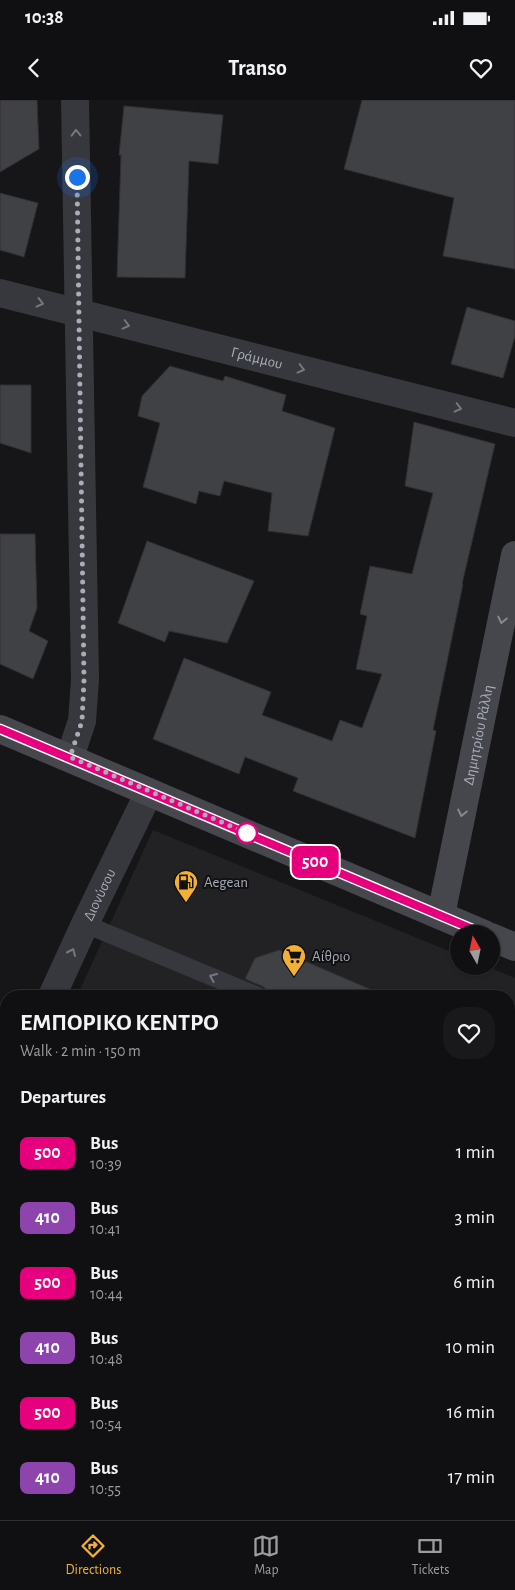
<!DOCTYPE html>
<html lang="en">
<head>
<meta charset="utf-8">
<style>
	:root { --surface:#101012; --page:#19191b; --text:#f1f3f6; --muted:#9c9d9f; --line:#303032; --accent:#f2b134 }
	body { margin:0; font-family:"Alegreya Sans",sans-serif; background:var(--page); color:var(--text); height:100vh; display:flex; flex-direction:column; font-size:19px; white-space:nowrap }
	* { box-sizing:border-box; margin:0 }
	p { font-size:16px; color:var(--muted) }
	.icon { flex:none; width:28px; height:28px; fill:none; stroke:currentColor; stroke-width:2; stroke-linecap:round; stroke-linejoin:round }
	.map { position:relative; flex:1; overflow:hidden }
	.side { position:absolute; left:0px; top:890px; width:515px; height:530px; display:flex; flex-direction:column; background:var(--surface); border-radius:20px 20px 0 0; box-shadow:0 1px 4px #0004,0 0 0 1px var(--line) }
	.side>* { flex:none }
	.badge { padding:0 10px; border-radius:8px; font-size:18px; line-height:32px }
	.needle { width:32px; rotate:351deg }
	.buttons { position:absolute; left:450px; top:825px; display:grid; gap:10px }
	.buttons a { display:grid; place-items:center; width:50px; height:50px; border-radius:50%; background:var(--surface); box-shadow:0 1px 4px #0004,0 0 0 1px var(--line); font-size:25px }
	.you { position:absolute; width:25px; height:25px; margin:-12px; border:4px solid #fff; border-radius:50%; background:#1a73e8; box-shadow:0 0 0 8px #1a73e833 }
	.map>.badge { position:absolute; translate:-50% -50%; box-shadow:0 0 0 2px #fff }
	h2 { padding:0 20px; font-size:19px; line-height:45px }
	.round { display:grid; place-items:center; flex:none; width:52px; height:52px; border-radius:20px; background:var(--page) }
	.head { display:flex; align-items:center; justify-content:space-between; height:85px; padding:0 20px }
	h1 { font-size:24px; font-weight:700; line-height:38px }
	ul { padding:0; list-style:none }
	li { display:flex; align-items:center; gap:15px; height:65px; padding:0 20px }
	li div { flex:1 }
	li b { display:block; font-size:19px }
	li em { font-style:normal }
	li .badge { min-width:55px; font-weight:700; text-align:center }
	.status { display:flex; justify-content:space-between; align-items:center; height:35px; padding:0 25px; background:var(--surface); direction:ltr }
	.status svg { height:14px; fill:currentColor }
	header { display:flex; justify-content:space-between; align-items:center; height:65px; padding:0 20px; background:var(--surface); font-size:22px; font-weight:700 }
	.tab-bar { display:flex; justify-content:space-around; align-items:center; height:70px; border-top:1px solid var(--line); background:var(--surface); font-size:14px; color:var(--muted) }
	.tab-bar a { display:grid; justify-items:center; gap:2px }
	.tab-bar .current { color:var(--accent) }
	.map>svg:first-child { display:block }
	.built { fill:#222225 }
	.building { fill:#404145; stroke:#303034 }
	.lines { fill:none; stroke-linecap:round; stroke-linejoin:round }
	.lane { stroke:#37383d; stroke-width:18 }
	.street { stroke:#37383d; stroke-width:28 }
	.secondary { stroke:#45474d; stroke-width:28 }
	.oneway { stroke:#757881 }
	.oneway2 { stroke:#858993 }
	.line-casing { stroke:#fff; stroke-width:11 }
	.line { stroke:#e6007e; stroke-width:8 }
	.walk { stroke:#a8adb8; stroke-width:5; stroke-dasharray:0 9 }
	.stop-dot { fill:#fff; stroke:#e6007e; stroke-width:2.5 }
	.labels { text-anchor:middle; stroke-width:4; stroke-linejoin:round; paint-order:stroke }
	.street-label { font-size:15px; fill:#a8adb8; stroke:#111113 }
	.poi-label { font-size:15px; fill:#a8adb8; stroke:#111113; text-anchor:start }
</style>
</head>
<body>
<div class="status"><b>10:38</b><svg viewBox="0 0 49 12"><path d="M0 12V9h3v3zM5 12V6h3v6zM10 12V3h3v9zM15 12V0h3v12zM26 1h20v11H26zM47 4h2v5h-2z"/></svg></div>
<header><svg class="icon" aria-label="back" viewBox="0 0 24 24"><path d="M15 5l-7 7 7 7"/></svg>Transo<svg class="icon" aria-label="heart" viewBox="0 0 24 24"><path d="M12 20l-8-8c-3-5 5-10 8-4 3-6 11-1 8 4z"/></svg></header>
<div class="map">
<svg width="515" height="1420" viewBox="0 0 515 1420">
	<rect width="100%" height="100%" fill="#161618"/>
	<path class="built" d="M153,730L459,855V866H486L515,878V1408L509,1420H465L453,1414H509V896H77Z
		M6,1051V1181L0,1177V1065Z"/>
	<path class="building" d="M0,0H37L39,49L0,72Z
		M362,0H515V169L443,156L454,98L344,69Z
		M124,6L223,15L218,64L189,61L185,178L117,177L121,55H119Z
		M0,93L38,103L24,157L0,150Z
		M467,207L515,221V236L503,278L451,264Z
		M170,266L223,281L225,276L286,295L282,311L335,328L308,436L268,431L272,393L224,381L220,396L199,391L196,404L143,387L160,323L138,316L142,296Z
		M0,285H31V353L0,343Z
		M414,322L495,344L462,484H463L433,630L436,631L415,738L293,691L298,678L245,657L239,674L153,639L184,558L271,592L262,615L332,641L340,620L362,628L382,574L356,569L367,516L360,514L370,466L412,474L433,393L405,386Z
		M0,434H35L37,508L29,531L48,541L33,579L0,564Z
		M147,441L254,481L227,543L169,531L165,542L118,523Z
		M279,850L386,896H268L267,890L262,886L245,879L255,858Z"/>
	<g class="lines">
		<path class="lane" d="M85,824L258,896
			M0,979L6,982
			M509,1002L515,1004"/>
		<g class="street">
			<path id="s1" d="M0,193L515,323"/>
			<path d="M70,657L82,621L85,580L75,0"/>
			<path id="s2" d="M52,896L85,824L149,692"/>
			<path d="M0,1014L6,1000"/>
			<path d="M0,1219L6,1222"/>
			<path d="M386,1414L399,1420"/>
		</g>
		<g class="secondary">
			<path d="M0,629L484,834"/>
			<path id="s3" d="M441,815L515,455"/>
			<path d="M491,837L515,847"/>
		</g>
	</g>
	<defs><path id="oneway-chevron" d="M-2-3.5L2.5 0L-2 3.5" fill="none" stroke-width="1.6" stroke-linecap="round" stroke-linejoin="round" transform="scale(1.25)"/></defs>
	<g class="oneway">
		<use href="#oneway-chevron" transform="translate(76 33) rotate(-91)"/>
		<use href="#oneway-chevron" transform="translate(40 203) rotate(14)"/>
		<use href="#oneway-chevron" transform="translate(126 225) rotate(14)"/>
		<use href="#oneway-chevron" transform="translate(301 269) rotate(14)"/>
		<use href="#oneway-chevron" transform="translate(458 308) rotate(14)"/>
		<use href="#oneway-chevron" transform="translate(72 852) rotate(-66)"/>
		<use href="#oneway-chevron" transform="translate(213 877) rotate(-157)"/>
	</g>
	<g class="oneway2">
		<use href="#oneway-chevron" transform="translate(502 520) rotate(102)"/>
		<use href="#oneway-chevron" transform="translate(462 713) rotate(102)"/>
	</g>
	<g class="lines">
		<g class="line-casing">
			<path id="line" d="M0,629L484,834"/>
		</g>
		<use href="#line" class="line"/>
		<path class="walk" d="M77,77L84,580L82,621L70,657L247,733"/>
	</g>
	<defs>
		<g id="fuel-pin" transform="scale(1.25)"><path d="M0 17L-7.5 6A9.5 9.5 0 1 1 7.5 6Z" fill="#f2b134" stroke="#111113"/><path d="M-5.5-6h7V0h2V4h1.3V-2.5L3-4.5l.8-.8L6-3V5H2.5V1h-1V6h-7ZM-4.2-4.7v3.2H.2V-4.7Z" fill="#111"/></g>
		<g id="supermarket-pin" transform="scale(1.25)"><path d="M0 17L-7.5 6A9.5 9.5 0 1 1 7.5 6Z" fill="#f2b134" stroke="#111113"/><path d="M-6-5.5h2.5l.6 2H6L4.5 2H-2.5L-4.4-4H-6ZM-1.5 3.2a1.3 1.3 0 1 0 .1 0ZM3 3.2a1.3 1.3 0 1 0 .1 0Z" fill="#111"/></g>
	</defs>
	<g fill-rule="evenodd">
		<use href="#fuel-pin" x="186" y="782"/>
		<use href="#supermarket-pin" x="294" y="856"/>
	</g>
	<circle class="stop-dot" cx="247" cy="733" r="10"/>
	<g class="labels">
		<g class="street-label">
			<text dy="5" stroke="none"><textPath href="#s1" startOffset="265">Γράμμου</textPath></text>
			<text dy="5" stroke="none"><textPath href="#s3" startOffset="184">Δημητρίου Ράλλη</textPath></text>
			<text dy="5" stroke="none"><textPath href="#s2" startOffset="112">Διονύσου</textPath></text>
		</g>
		<g class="poi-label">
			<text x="204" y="787">Aegean</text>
			<text x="312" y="861">Αίθριο</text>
		</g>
	</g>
</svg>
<div class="buttons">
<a><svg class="needle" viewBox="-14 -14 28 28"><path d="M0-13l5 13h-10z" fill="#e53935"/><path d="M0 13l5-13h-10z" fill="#9c9d9f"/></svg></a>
</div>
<div class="you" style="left:77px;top:77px"></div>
<b class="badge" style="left:315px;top:762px;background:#e6007e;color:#fff">500</b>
<section class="side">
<div class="head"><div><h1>ΕΜΠΟΡΙΚΟ ΚΕΝΤΡΟ</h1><p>Walk · 2 min · 150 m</p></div><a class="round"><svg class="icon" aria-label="heart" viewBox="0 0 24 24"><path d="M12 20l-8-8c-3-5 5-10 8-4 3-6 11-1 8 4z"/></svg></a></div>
<h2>Departures</h2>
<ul>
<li><span class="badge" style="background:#e6007e;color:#fff">500</span><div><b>Bus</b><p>10:39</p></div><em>1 min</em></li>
<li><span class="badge" style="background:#8e44ad;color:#fff">410</span><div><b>Bus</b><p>10:41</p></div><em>3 min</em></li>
<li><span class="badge" style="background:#e6007e;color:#fff">500</span><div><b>Bus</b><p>10:44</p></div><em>6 min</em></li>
<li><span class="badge" style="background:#8e44ad;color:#fff">410</span><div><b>Bus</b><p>10:48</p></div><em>10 min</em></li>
<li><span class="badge" style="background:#e6007e;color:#fff">500</span><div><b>Bus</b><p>10:54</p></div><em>16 min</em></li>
<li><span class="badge" style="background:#8e44ad;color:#fff">410</span><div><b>Bus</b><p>10:55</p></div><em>17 min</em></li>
</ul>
</section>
</div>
<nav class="tab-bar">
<a class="current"><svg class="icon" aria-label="directions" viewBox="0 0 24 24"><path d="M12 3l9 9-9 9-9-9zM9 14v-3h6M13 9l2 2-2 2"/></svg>Directions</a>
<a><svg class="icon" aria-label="map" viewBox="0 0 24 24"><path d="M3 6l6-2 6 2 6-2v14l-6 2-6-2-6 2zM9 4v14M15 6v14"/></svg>Map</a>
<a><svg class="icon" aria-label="tickets" viewBox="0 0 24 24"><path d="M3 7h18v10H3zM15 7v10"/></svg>Tickets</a>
</nav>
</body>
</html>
